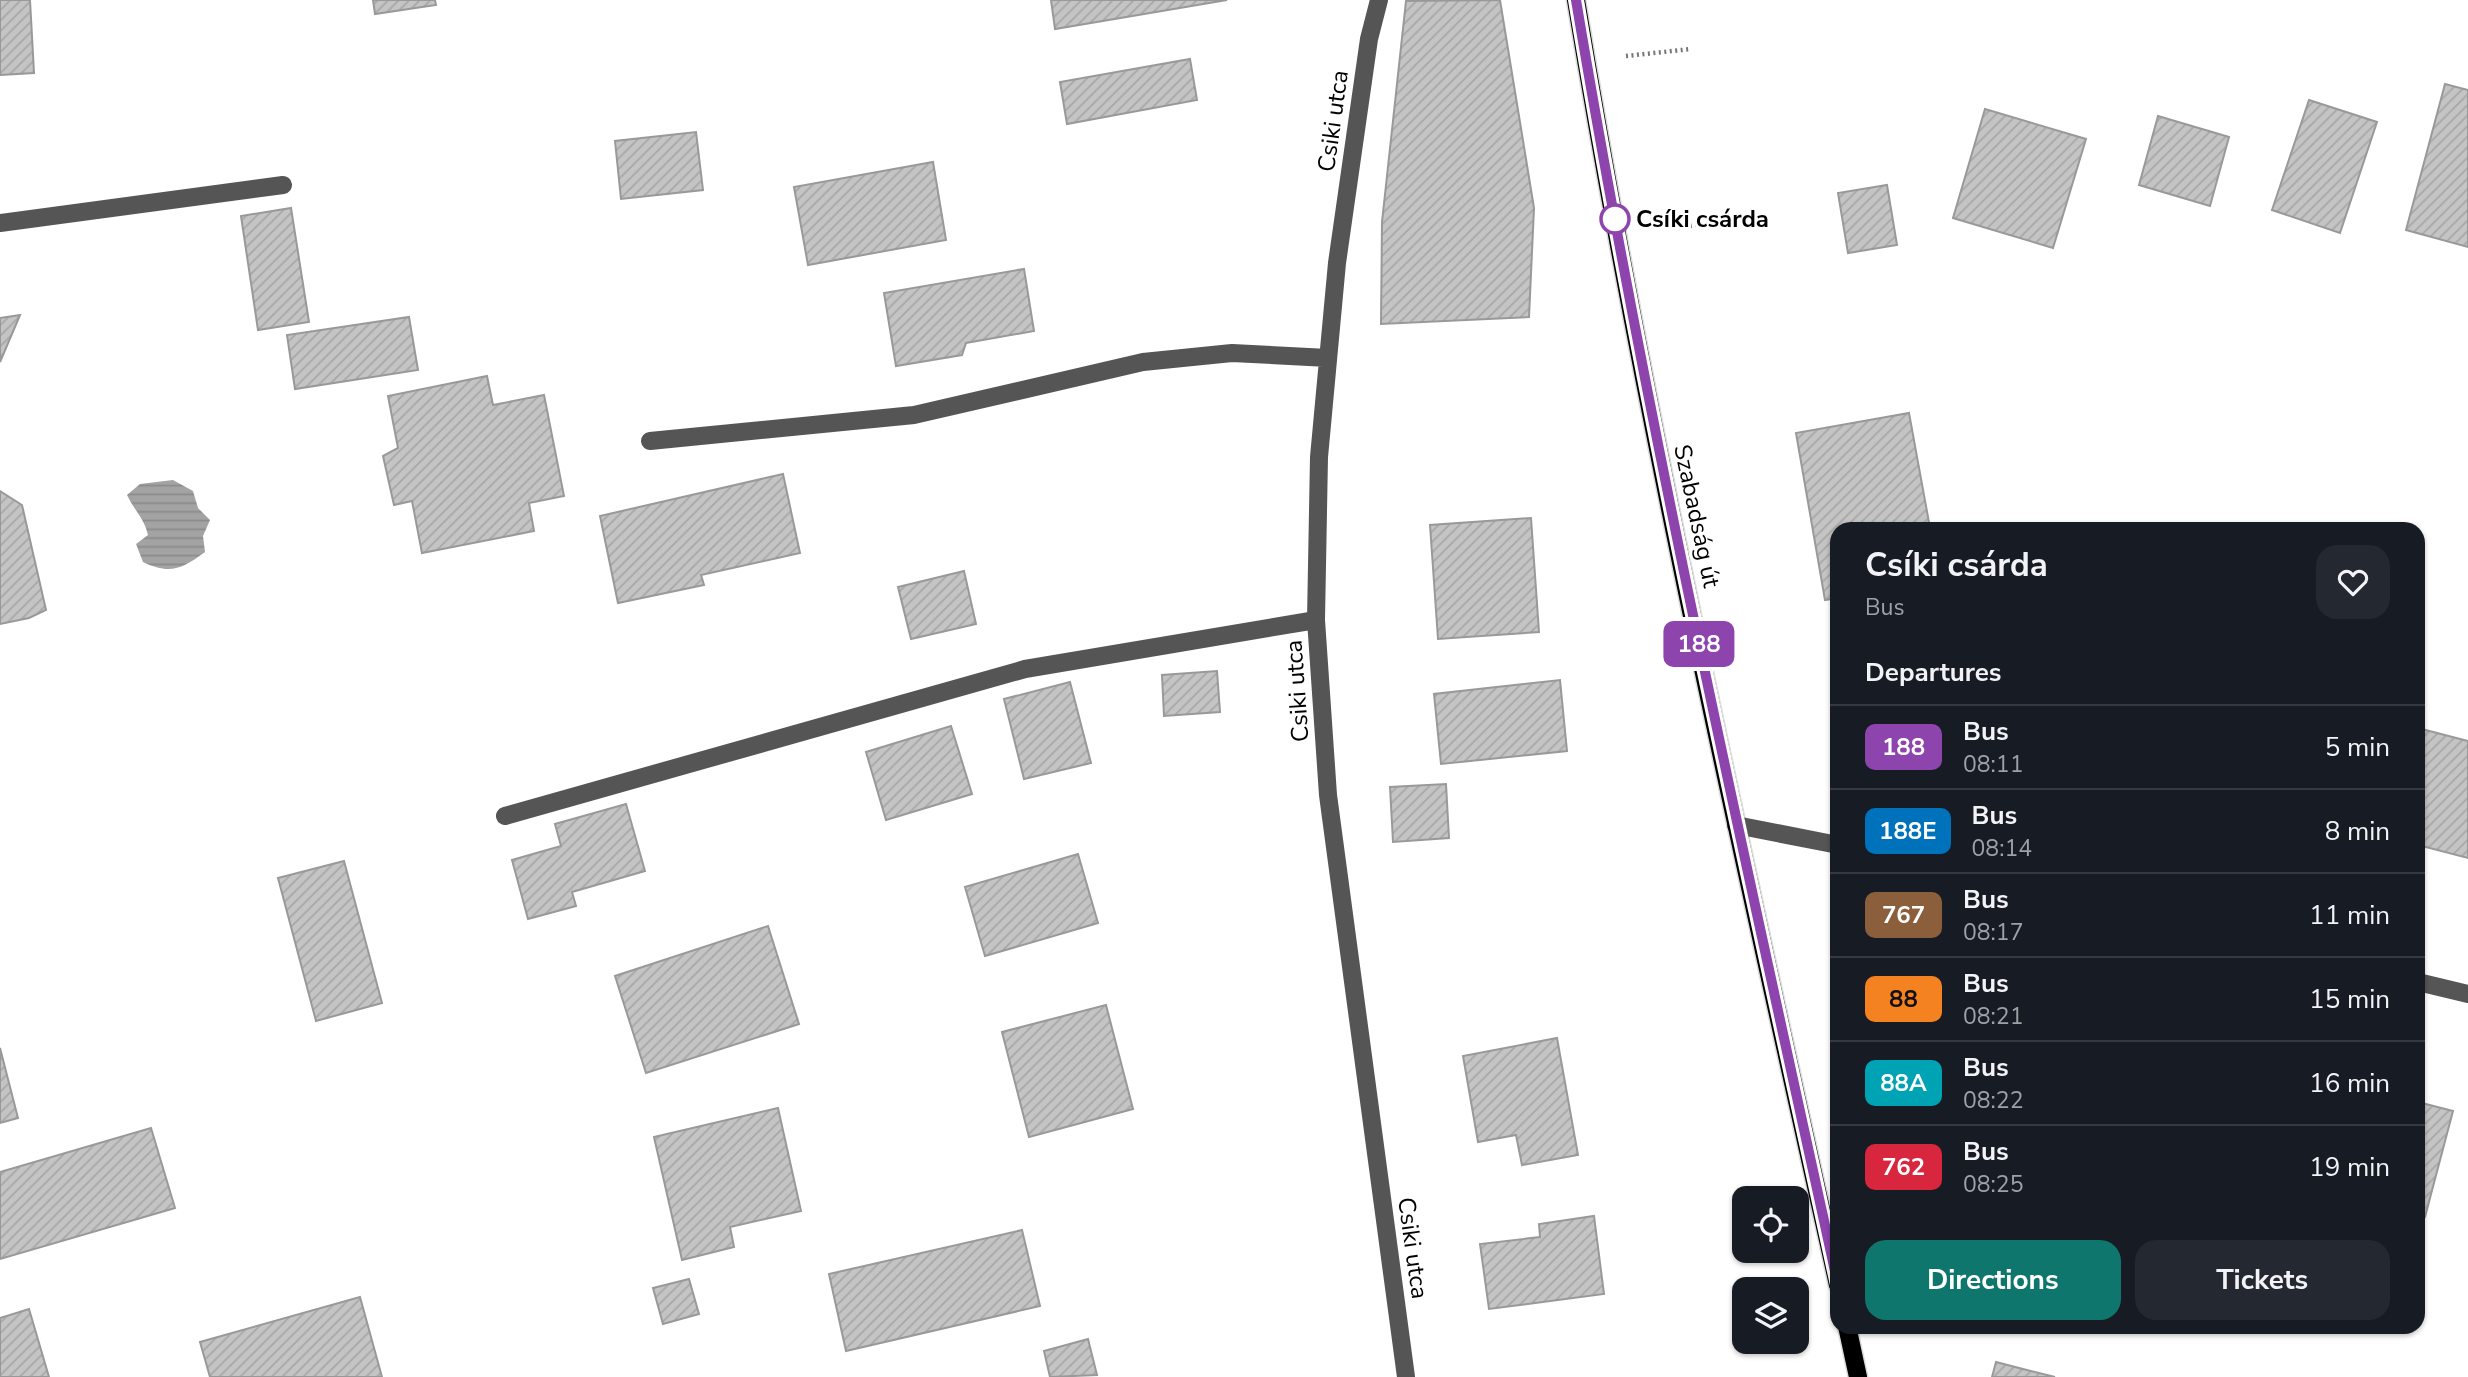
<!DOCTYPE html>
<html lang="en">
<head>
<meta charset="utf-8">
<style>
	:root { --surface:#171b24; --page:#242831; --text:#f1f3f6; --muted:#9ea1a6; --line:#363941; --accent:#0f766e }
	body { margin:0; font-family:"Nunito Sans",sans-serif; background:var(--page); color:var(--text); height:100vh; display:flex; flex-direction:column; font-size:26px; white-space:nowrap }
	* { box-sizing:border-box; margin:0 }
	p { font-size:23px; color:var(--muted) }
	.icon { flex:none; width:38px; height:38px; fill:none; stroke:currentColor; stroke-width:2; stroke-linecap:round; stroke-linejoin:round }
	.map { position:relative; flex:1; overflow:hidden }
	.side { position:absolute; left:1830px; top:522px; width:595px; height:812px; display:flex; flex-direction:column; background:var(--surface); border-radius:21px; box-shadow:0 2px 5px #0004 }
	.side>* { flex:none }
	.badge { padding:0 14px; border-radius:10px; font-size:24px; line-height:46px }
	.buttons { position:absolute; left:1732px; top:1186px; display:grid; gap:14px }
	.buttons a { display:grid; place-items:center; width:77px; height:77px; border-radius:14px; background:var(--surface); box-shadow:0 2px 5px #0004; font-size:35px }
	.map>.badge { position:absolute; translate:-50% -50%; box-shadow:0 0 0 4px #fff }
	h2 { padding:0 35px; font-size:26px; line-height:63px }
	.round { display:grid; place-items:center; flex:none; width:74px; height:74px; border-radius:21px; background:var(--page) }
	.head { display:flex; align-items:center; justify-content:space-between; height:119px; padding:0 35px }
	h1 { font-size:33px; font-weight:700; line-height:52px }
	.cta { display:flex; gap:14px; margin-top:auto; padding:14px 35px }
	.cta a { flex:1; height:80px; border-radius:21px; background:var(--accent); color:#fff; font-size:28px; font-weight:700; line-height:80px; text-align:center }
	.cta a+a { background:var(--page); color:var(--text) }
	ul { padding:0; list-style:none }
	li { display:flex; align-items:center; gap:21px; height:84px; padding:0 35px; border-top:2px solid var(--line) }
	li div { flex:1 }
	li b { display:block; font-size:26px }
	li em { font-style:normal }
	li .badge { min-width:77px; font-weight:700; text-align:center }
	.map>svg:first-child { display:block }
	.water { fill:url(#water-rules) }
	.building { fill:url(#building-hatch); stroke:#999; stroke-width:2 }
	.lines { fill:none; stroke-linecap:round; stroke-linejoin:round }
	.major-casing { stroke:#dbdbdb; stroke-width:21 }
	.path { stroke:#777; stroke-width:4.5; stroke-dasharray:2 3.5; stroke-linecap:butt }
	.minor { stroke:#555; stroke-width:18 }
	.major { stroke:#000; stroke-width:18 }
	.line-casing { stroke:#fff; stroke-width:16 }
	.line { stroke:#8e44ad; stroke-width:10 }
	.stop-dot { fill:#fff; stroke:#8e44ad; stroke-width:3.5 }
	.labels { text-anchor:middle; stroke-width:6; stroke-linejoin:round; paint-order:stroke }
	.street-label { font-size:24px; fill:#000; stroke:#fff }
	.stop-label { font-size:24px; font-weight:bold; fill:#000; stroke:#fff; text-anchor:start }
</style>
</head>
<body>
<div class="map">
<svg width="2468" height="1377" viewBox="0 0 2468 1377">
	<defs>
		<pattern id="water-rules" width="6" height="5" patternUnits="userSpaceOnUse" patternTransform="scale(1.75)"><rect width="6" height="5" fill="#a3a3a3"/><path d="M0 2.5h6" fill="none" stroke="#8b8b8b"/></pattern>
		<pattern id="building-hatch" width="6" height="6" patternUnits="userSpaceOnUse" patternTransform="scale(1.75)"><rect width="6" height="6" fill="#c4c4c4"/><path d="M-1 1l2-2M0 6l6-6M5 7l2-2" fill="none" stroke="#a7a7a7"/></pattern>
	</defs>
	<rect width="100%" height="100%" fill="#fff"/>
	<path class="water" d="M173,480L193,491L198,508L210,520L203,536L205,552C182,569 170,575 143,562L136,544L148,535C144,518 134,510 127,495L140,484Z"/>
	<path class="building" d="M0,0H30L34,73L0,75Z
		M373,0H435L436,5L375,14Z
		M1051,0H1227L1055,29Z
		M1500,0L1534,208L1529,317L1381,324L1382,222L1406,1Z
		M1190,59L1197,100L1067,124L1060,82Z
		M2445,84L2468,90V247L2406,230Z
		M2309,100L2377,122L2340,233L2272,210Z
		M1985,109L2086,139L2053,248L1953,218Z
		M2158,116L2229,137L2210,206L2139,185Z
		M696,132L703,190L621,199L615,141Z
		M933,162L946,240L808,265L794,187Z
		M1887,185L1897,245L1848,253L1838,193Z
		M291,208L309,322L258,330L241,216Z
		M1024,269L1034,331L966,343L962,355L896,366L884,293Z
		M20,315L0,362V318Z
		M409,317L418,370L295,389L287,335Z
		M487,376L493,405L544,395L564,496L529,503L534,531L422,553L412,501L394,505L383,456L398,448L388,396Z
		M1909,413L1930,528H1838V598L1825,600L1796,433Z
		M783,474L800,553L701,575L704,585L618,603L600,516Z
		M0,491L22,505L46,610L29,618L0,624Z
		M1531,518L1539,632L1438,639L1430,525Z
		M964,571L976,624L911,639L898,587Z
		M1217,671L1220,712L1164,716L1162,675Z
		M1560,680L1567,751L1441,764L1434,694Z
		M1070,682L1091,763L1024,779L1004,699Z
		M951,726L972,794L886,820L866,752Z
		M2418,728L2468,741V858L2418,845Z
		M1446,784L1449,838L1393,842L1390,787Z
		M626,804L645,871L572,892L576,906L528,919L512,860L561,846L555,824Z
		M1078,854L1098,923L985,956L965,887Z
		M344,861L382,1003L316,1021L278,878Z
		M768,926L799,1024L646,1073L615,976Z
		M1106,1005L1133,1109L1029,1137L1002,1032Z
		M1557,1038L1578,1155L1522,1165L1516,1135L1478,1142L1463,1056Z
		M0,1048L18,1118L0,1123Z
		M2418,1102L2453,1111L2425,1217L2418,1215Z
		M778,1108L801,1211L730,1227L734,1247L682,1260L654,1137Z
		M151,1128L175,1208L0,1259V1172Z
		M1594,1216L1604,1294L1489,1309L1480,1244L1540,1237L1539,1224Z
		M1022,1230L1040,1306L846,1351L829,1274Z
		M689,1279L699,1314L663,1324L653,1288Z
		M360,1297L382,1377H210L200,1342Z
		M29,1309L49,1377H0V1318Z
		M1088,1339L1097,1375L1050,1377L1044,1351Z
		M1996,1362L2023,1369L2055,1377H1992Z"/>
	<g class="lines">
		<g class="major-casing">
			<path id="major" d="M1576,0C1647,432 1743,859 1838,1285
				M1847,1326L1858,1377"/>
		</g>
		<path class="path" d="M1626,56L1691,49
			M1679,228L1719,220"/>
		<path class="minor" d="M1379,0L1369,39L1337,263L1319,457L1316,620L1328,795L1406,1377
			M0,223L283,185
			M650,441L914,415L1143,362L1232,353L1328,358
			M505,816L1025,669L1316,620
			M1736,825L1838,845
			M2418,982L2468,994"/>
		<use href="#major" class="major"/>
	</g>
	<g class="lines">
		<g class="line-casing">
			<path id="line" d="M1576,0C1648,432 1745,858 1838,1285"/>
		</g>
		<use href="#line" class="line"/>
	</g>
	<circle class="stop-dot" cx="1615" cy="219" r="14"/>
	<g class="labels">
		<g class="street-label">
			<text transform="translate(1333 121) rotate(-82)" y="8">Csiki utca</text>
			<text transform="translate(1697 516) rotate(78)" y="8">Szabadság út</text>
			<text transform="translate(1297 691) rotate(-94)" y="8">Csiki utca</text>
			<text transform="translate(1413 1248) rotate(82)" y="8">Csiki utca</text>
		</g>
		<g class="stop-label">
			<text x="1636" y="227">Csíki csárda</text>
		</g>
	</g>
</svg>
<div class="buttons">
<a><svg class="icon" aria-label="locate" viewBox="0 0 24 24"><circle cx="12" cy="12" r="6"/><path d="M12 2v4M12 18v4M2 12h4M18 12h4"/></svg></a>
<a><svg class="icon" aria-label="layers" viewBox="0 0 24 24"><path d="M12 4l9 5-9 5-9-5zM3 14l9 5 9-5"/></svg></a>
</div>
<b class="badge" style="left:1699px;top:644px;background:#8e44ad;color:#fff">188</b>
<section class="side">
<div class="head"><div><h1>Csíki csárda</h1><p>Bus</p></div><a class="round"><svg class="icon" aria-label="heart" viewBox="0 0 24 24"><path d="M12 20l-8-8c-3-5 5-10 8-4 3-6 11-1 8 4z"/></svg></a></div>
<h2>Departures</h2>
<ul>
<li><span class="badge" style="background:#8e44ad;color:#fff">188</span><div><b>Bus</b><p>08:11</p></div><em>5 min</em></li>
<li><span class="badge" style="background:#0072bc;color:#fff">188E</span><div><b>Bus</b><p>08:14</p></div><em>8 min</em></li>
<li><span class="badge" style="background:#8b5e3c;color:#fff">767</span><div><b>Bus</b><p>08:17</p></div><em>11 min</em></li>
<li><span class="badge" style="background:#f58220;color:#111">88</span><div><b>Bus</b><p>08:21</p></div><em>15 min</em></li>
<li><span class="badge" style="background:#00a3b4;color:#fff">88A</span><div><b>Bus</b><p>08:22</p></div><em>16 min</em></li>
<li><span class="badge" style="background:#d7263d;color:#fff">762</span><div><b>Bus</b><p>08:25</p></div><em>19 min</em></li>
</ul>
<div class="cta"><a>Directions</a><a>Tickets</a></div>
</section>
</div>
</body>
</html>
